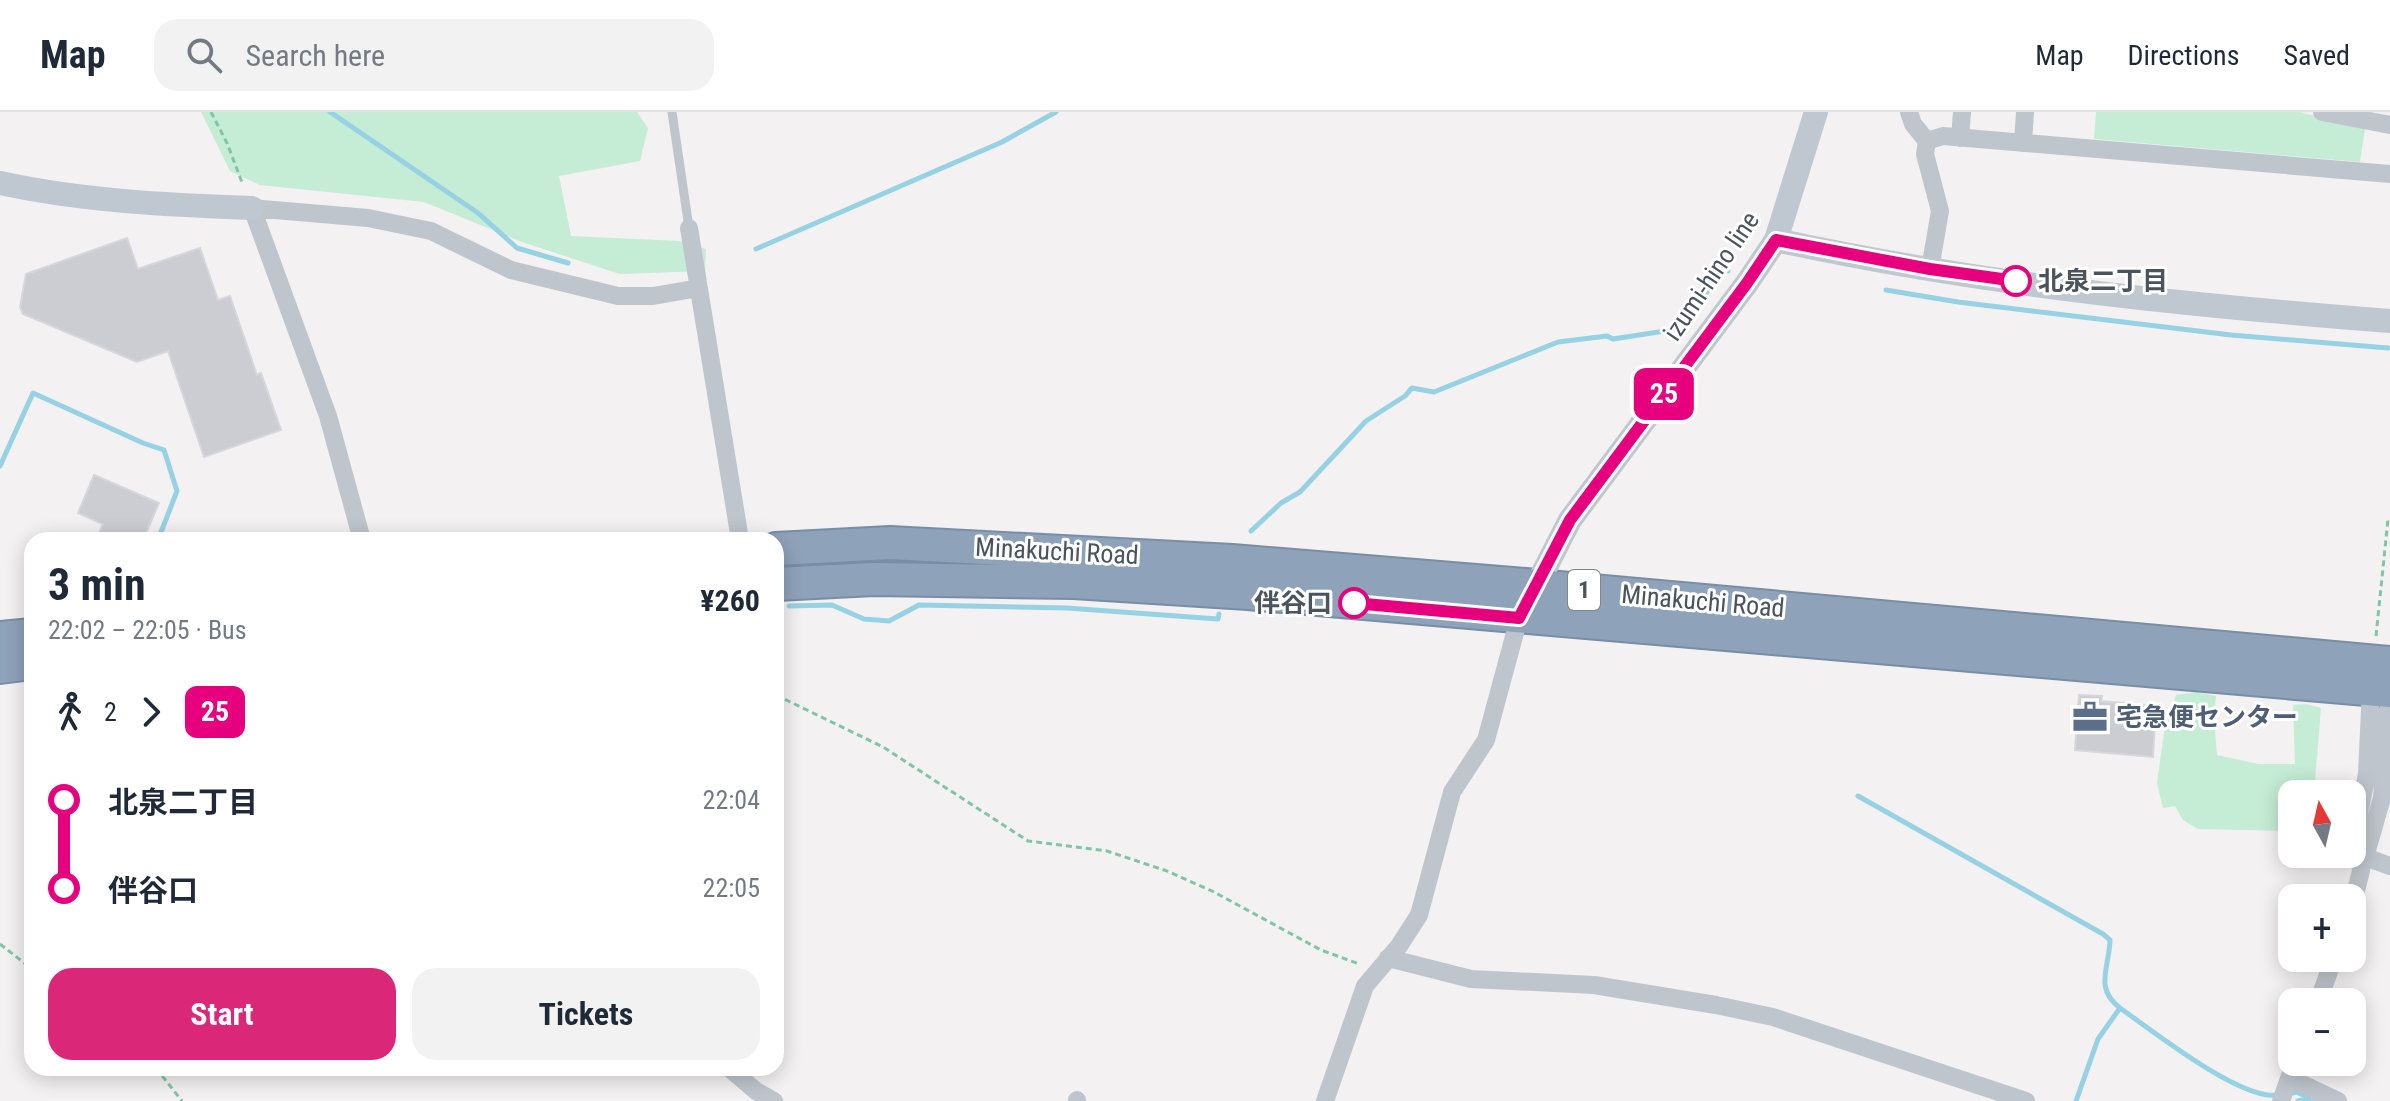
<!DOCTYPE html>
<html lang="en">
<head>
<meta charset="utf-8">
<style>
	:root { --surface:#fff; --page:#f2f2f3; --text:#1f2937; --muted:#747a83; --line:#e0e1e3; --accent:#db2777 }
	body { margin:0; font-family:"Roboto Condensed","Noto Sans JP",sans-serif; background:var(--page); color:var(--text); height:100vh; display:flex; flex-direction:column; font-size:30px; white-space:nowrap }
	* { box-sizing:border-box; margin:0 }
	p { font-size:26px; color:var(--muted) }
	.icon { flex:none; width:44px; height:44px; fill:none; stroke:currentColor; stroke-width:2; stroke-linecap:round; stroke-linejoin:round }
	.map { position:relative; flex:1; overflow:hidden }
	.details { position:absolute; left:24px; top:420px; width:760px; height:544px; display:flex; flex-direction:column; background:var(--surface); border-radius:24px; box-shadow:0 4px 20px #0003 }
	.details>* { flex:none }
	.badge { padding:0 16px; border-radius:12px; font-size:28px; line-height:52px }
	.needle { width:52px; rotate:352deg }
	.buttons { position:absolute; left:2278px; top:668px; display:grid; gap:16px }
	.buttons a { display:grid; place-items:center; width:88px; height:88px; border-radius:16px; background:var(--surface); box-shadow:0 4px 20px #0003; font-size:40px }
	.map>.badge { position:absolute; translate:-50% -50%; box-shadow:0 0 0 4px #fff }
	.legs { display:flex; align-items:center; gap:12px; height:88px; padding:0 24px; font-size:26px }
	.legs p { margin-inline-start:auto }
	.overview { display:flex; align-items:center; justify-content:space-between; height:136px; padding:0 24px }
	h1 { font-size:44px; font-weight:700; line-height:60px }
	.primary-button { display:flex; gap:16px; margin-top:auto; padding:16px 24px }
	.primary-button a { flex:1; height:92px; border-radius:24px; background:var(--accent); color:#fff; font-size:32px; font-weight:700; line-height:92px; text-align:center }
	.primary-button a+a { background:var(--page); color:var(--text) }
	ul { padding:0 24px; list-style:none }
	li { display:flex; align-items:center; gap:28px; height:88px; font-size:30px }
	li i { display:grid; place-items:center; width:12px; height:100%; margin:0 10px; background:currentColor }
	li i::after { content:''; width:20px; height:20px; margin:-10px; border:6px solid; border-radius:50%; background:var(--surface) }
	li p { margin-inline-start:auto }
	li:first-child i { background:linear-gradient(#0000 50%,currentColor 0) }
	li:last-child i { background:linear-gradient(currentColor 50%,#0000 0) }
	header { display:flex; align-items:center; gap:48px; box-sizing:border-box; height:112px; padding:0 40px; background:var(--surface); border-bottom:2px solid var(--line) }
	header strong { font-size:38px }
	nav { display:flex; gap:44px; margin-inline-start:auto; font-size:28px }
	.search { width:560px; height:72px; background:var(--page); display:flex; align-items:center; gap:20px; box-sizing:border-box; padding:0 28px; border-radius:24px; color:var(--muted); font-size:30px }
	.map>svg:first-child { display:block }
	.green { fill:#c5ecd5 }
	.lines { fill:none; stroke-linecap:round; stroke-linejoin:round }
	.stream { stroke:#96d2e4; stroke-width:5 }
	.building { fill:#cbcdd3; stroke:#d6d7dc; stroke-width:2 }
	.highway-casing { stroke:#798da6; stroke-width:36 }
	.path { stroke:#80c6a6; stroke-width:3; stroke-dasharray:6 4; stroke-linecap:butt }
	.lane { stroke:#bec5cc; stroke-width:9 }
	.street { stroke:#bec5cc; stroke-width:18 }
	.secondary { stroke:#bfc7d0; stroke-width:24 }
	.highway { stroke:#8ea2ba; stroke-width:32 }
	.line-1-casing { stroke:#fff; stroke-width:18 }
	.line-1 { stroke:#e6007e; stroke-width:12 }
	.stop-1-dot { fill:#fff; stroke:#e6007e; stroke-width:4 }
	.labels { text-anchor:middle; stroke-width:6; stroke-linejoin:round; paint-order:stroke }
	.shield { fill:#fff; stroke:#81878e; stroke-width:2 }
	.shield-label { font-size:24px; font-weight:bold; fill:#4b545d }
	.street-label { font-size:26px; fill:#4b545d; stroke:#fff }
	.stop-label { font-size:26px; font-weight:bold; fill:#4b545d; stroke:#fff; text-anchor:start }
	.service-label { font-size:26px; font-weight:bold; fill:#4e5e75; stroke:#fff; text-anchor:start }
</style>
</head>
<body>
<header>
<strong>Map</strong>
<div class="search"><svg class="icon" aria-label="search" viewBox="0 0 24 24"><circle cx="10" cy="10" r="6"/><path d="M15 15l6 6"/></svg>Search here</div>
<nav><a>Map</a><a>Directions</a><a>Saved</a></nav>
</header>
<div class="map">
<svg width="2390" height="989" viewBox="0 0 2390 989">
	<rect width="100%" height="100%" fill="#f3f1f1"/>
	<path class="green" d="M201,0H637L648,16L640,49L559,64L571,124L679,129L706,137L705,159L620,162L522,130L424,90L260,73L230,59Z
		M2096,0H2299L2365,16L2360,50L2094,27Z
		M2196,580L2216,584L2214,605L2217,643L2258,652H2295L2293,593L2306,592L2321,596L2314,682H2292V719L2198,717L2183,708L2175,694L2163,696L2157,671L2164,621L2176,583Z"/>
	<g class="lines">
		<path class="stream" d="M330,0L478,101L517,136L568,151
			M756,137L1002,30L1056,0
			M1886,178L1958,190L2231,223L2388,236
			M0,354L33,281L143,331L164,338L177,379L158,428
			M1251,419L1281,391L1300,380L1366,309L1405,284L1412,276L1434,280L1558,230L1607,224L1613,227L1678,217L1724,158L1728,159
			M600,428L640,423
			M789,494L832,493L864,507L889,509L919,493L1067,496L1218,507L1219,502
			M1858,684L2103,822L2110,828C2109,857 2094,876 2120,896
			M2287,982L2297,980L2309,986
			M2076,989L2098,927L2120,896C2153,919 2240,988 2277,983
			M2298,989L2309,986L2315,989"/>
	</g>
	<path class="building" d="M127,126L138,157L200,136L218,188L230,184L257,263L261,261L281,318L204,345L168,239L137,250L23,202L20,195L26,162Z
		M94,363L159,391L143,428H96L103,412L78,401Z
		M2079,583L2102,584L2101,589L2156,594L2153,645L2075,638Z"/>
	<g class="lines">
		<g class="highway-casing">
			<path id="highway" d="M776,437L890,431L1232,449L1537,474L2390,551
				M776,472L874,467L1074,470L1248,481L2390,579
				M0,526L32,523
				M0,555L32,551"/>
		</g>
		<path class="path" d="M211,0L227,31L243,73
			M2376,524L2388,407
			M776,583L883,635L1028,729L1107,739L1167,759L1214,780L1321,838L1359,852
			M0,832L32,857
			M156,956L182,989"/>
		<path class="lane" d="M672,0L689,116"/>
		<path class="street" d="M1909,0L1913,12L1927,29
			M2322,0L2390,13
			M1960,26L1962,0
			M2023,31L2025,0
			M689,116L740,428
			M1930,157L1940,99L1925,42L1927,29L1943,24L2390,62
			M362,428L328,304L252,96L368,106L431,119L511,158L618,184H653L699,176
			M2365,745L2390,754
			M2363,752L2382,686L2388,598
			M2352,794L2361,759L2357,711L2367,662L2371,577
			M1388,846L1471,867L1594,873L1716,893L1773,905L2026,989
			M2318,890L2334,846
			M729,956L756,979L774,989
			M2289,966L2338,989
			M1077,989V988
			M1325,989L1365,874L1399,834L1419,803L1452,680L1486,628L1519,506
			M2281,989L2295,950"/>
		<path class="secondary" d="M0,71C83,89 167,93 252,96
			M1776,128C1978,172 2184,193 2390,209
			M1530,486L1570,408L1747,171L1776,128L1816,0"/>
		<use href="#highway" class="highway"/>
	</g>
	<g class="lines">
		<g class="line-1-casing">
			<path id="line-1" d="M1354,491L1519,506L1570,408L1747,171L1776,128L1930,157L2016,169"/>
		</g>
		<use href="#line-1" class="line-1"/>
	</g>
	<defs>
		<g id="office-bare" transform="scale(2.76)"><path d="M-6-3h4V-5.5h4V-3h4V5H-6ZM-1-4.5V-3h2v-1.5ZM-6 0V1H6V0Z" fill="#5c6f8a" stroke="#fff" stroke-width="2.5" paint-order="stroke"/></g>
	</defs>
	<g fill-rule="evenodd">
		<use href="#office-bare" x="2090" y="605"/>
	</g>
	<g class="stop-1-dot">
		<circle cx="2016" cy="169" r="14"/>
		<circle cx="1354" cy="491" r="14"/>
	</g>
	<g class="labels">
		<rect class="shield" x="1568" y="458" width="32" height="40" rx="6"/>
		<g class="shield-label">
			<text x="1584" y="486">1</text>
		</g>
		<g class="street-label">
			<text transform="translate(1711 164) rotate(-56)" y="9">izumi-hino line</text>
			<text transform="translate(1057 439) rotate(3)" y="9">Minakuchi Road</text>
			<text transform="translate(1703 489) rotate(5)" y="9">Minakuchi Road</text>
		</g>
		<g class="stop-label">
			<text x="2038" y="178">北泉二丁目</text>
			<text x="1332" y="500" text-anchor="end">伴谷口</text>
		</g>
		<g class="service-label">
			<text x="2116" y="614">宅急便センター</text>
		</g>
	</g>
</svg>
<div class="buttons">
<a><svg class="needle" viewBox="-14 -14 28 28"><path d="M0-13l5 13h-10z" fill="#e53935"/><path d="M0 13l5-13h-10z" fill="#747a83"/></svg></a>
<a>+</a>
<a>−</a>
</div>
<b class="badge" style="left:1664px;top:282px;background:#e6007e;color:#fff">25</b>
<section class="details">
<div class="overview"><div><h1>3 min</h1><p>22:02 – 22:05 · Bus</p></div><b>¥260</b></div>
<div class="legs"><svg class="icon" aria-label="walk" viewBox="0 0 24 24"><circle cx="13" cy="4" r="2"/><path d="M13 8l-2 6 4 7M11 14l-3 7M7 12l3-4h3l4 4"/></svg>2<svg class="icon" aria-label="forward" viewBox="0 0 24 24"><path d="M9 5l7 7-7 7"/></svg><b class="badge" style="background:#e6007e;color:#fff">25</b></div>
<ul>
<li><i style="color:#e6007e"></i><b>北泉二丁目</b><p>22:04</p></li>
<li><i style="color:#e6007e"></i><b>伴谷口</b><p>22:05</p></li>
</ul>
<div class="primary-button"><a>Start</a><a>Tickets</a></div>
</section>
</div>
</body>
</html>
